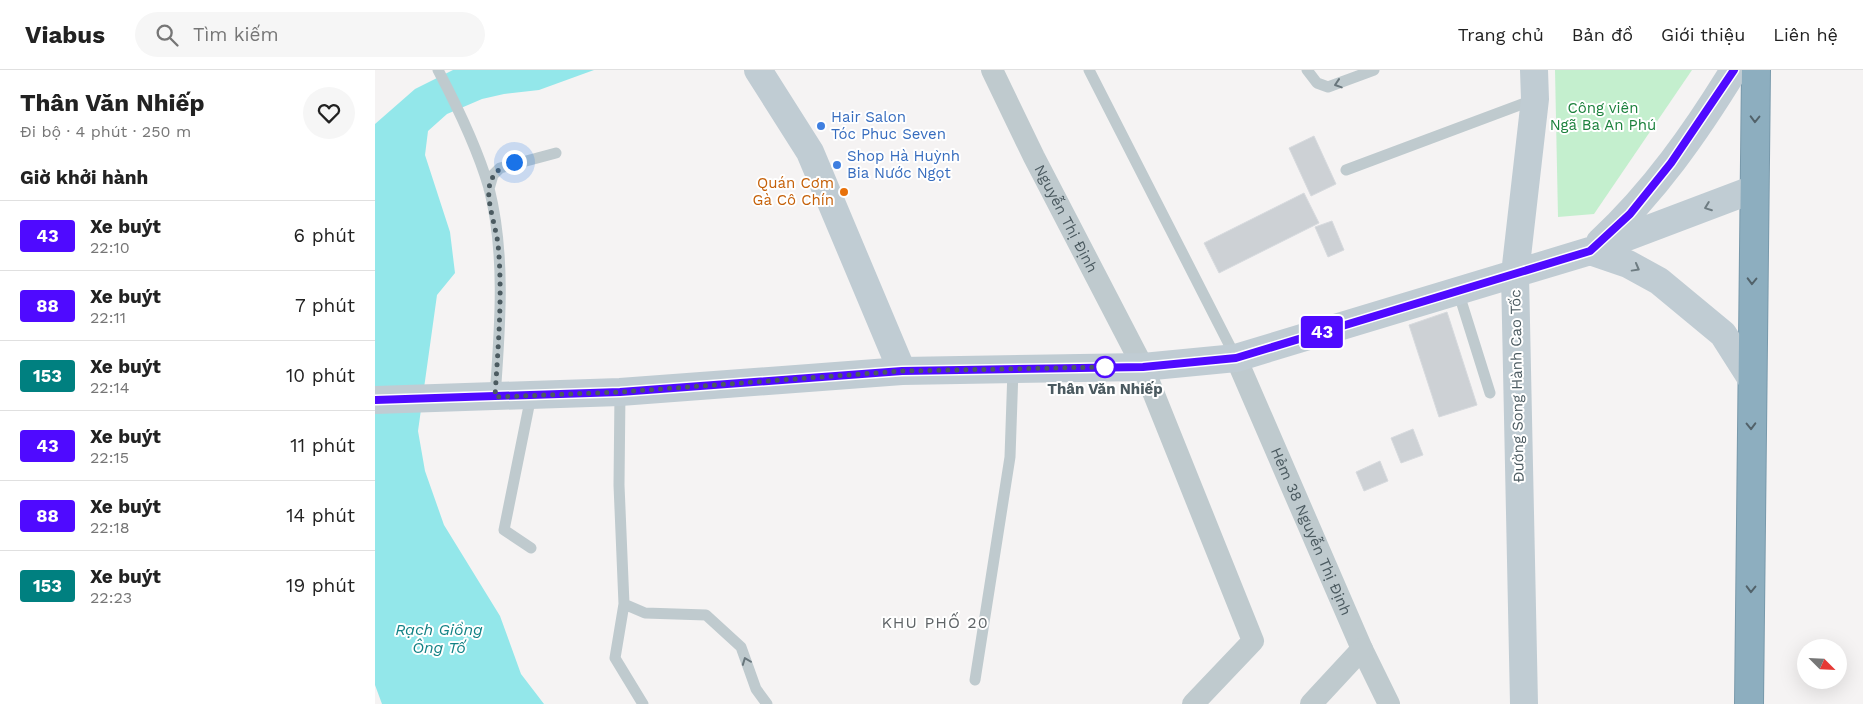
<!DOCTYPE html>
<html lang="vi">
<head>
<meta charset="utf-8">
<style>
	:root { --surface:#fff; --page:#f6f6f6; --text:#222; --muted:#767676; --line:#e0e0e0 }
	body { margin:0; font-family:"Work Sans",sans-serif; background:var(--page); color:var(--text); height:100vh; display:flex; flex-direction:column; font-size:19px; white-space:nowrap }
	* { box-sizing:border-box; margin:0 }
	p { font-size:16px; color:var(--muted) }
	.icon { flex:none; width:28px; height:28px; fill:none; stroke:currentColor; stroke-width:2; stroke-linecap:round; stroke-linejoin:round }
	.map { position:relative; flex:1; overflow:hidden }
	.drawer { display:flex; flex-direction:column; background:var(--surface); width:375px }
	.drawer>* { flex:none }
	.badge { padding:0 10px; border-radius:4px; font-size:18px; line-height:32px }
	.needle { width:32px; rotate:114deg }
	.controls { position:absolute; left:1422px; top:569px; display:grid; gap:10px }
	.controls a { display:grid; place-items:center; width:50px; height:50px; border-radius:50%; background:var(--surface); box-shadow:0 5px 20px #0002; font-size:25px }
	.you { position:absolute; width:25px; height:25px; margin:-12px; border:4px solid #fff; border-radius:50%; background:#1a73e8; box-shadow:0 0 0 8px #1a73e833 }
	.map>.badge { position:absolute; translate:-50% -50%; box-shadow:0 0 0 2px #fff }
	h2 { padding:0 20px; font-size:19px; line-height:45px }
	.round { display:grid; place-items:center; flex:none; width:52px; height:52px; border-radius:26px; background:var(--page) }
	.overview { display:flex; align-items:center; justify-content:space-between; height:85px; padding:0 20px }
	h1 { font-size:24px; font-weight:700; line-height:38px }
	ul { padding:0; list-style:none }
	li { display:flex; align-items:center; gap:15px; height:70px; padding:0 20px; border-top:1px solid var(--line) }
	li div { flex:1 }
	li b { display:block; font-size:19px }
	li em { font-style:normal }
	li .badge { min-width:55px; font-weight:700; text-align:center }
	header { display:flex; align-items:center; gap:30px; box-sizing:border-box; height:70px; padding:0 25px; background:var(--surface); border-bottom:1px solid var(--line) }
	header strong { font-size:24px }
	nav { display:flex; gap:28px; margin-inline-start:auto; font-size:18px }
	.search { width:350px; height:45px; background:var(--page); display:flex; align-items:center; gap:12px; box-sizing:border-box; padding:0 18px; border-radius:28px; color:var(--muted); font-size:19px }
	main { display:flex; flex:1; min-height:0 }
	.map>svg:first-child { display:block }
	.green { fill:#c4efce }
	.water { fill:#93e7ea }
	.building { fill:#cdd1d5; stroke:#d7dade }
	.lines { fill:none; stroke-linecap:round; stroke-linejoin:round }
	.highway-casing { stroke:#7899ab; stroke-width:30 }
	.lane { stroke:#bfcace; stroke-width:11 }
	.street { stroke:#bfcace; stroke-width:22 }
	.secondary { stroke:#c0ccd3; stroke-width:28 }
	.highway { stroke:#8daebf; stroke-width:28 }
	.oneway { stroke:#68767c }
	.oneway2 { stroke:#52626a }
	.oneway3 { stroke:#6e7c82 }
	.line-casing { stroke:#fff; stroke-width:11 }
	.line { stroke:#4f0aff; stroke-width:8 }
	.walk { stroke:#4b5a60; stroke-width:5; stroke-dasharray:0 9 }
	.shop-dot { fill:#3f7fe0; stroke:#fff; stroke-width:2 }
	.food-dot { fill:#e8710a; stroke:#fff; stroke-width:2 }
	.stop-dot { fill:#fff; stroke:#4f0aff; stroke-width:2.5 }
	.labels { text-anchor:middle; stroke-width:4; stroke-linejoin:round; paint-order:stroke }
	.park-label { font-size:15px; fill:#1b813c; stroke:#fff }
	.shop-label { font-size:15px; fill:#366cbe; stroke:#fff; text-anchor:start }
	.food-label { font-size:15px; fill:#c56008; stroke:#fff; text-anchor:end }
	.street-label { font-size:15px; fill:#4b5a60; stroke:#fff }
	.stop-label { font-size:15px; font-weight:bold; fill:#4b5a60; stroke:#fff }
	.neighbourhood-label { font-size:16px; letter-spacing:1px; fill:#5f6467; stroke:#fff }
	.water-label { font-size:16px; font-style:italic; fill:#128285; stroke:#fff }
</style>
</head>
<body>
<header>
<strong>Viabus</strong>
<div class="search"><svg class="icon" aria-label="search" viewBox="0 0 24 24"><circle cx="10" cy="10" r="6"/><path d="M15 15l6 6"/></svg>Tìm kiếm</div>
<nav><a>Trang chủ</a><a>Bản đồ</a><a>Giới thiệu</a><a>Liên hệ</a></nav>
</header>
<main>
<section class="drawer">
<div class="overview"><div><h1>Thân Văn Nhiếp</h1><p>Đi bộ · 4 phút · 250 m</p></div><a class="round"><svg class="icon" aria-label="heart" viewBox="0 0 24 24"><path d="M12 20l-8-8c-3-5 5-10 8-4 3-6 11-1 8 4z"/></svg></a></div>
<h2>Giờ khởi hành</h2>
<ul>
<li><span class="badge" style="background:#4f0aff;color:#fff">43</span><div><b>Xe buýt</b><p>22:10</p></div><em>6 phút</em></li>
<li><span class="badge" style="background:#4f0aff;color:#fff">88</span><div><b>Xe buýt</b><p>22:11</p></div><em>7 phút</em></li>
<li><span class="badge" style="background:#008080;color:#fff">153</span><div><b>Xe buýt</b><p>22:14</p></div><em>10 phút</em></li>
<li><span class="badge" style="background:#4f0aff;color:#fff">43</span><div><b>Xe buýt</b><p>22:15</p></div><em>11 phút</em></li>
<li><span class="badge" style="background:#4f0aff;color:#fff">88</span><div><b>Xe buýt</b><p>22:18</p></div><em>14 phút</em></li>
<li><span class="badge" style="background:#008080;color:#fff">153</span><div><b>Xe buýt</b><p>22:23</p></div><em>19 phút</em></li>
</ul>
</section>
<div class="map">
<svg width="1488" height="634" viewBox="0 0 1488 634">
	<rect width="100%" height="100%" fill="#f5f3f3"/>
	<path class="green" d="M1180,0H1317L1219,144L1183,147Z"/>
	<path class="water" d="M78,0H219L164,20L129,24L107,29L72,44L53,61L50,85L75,162L80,203L62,225L43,361L50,401L69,455L125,546L146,604L169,634H7L0,615V54L40,19Z"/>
	<path class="building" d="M939,66L961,114L936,126L914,78Z
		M929,123L944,153L844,203L829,173Z
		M957,151L969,180L953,187L940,157Z
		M1072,242L1102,335L1064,347L1034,255Z
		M1038,359L1048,385L1026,393L1016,368Z
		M1005,391L1013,411L989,421L981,402Z"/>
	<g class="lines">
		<g class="highway-casing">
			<path id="highway" d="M1374,634L1381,0"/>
		</g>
		<path class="lane" d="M63,0C83,38 102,77 114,118C131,185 125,258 120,327
			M714,0L861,288
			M932,0L942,13L953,17L999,0
			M971,100L1158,30
			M114,119L118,105L125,98L181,83
			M1083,221L1115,323
			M245,322L244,415L249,534L240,588L268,634
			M156,478L129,460L156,326
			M249,534L270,543L331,545L366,577L381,619L392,634
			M600,610L635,387L638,300"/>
		<g class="street">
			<path id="s1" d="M617,0L659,87L768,297L878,571L818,634"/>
			<path id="s2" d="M861,288L987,579L1014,634"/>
			<path d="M936,634L987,579"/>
		</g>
		<path class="secondary" d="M383,0L435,82L527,301
			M1225,172C1279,122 1321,62 1359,0
			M1215,181L1253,194L1284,211L1348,264L1376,308
			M0,330L245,322L527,301L768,297L861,288L1215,181L1379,119
			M1149,634L1140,204L1160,29L1159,0"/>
		<use href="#highway" class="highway"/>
	</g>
	<defs><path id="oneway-chevron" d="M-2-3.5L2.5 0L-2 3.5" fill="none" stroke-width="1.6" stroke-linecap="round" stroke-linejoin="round" transform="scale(1.25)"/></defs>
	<g class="oneway">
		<use href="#oneway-chevron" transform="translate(963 14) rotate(162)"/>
		<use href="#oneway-chevron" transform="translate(371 591) rotate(-111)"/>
	</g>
	<g class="oneway2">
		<use href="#oneway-chevron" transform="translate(1380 49) rotate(91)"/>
		<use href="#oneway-chevron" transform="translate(1377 211) rotate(91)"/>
		<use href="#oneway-chevron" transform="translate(1376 356) rotate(89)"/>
		<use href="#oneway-chevron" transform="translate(1376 519) rotate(91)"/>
	</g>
	<g class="oneway3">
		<use href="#oneway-chevron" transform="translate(1333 137) rotate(159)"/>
		<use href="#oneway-chevron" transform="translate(1261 198) rotate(29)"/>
	</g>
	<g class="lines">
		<g class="line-casing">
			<path id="line" d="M0,330L245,322L527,301L768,297L861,288L1215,181L1255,144L1296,93L1359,0"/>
		</g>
		<use href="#line" class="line"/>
		<path class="walk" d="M139,92C126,97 117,102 114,118C112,132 121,158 123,174C128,225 123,276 120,327L245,322L527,301L730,297"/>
	</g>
	<g class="shop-dot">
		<circle cx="446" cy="56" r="5"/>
		<circle cx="462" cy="95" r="5"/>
	</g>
	<circle class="food-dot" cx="469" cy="122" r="5"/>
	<circle class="stop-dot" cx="730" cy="297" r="10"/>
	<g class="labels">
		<g class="park-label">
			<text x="1228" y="43">Công viên<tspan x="1228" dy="17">Ngã Ba An Phú</tspan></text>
		</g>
		<g class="shop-label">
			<text x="456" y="52">Hair Salon<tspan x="456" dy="17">Tóc Phuc Seven</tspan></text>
			<text x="472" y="91">Shop Hà Huỳnh<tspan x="472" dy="17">Bia Nước Ngọt</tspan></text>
		</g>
		<g class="food-label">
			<text x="459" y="118">Quán Cơm<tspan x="459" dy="17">Gà Cô Chín</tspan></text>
		</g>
		<g class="street-label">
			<text dy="5" stroke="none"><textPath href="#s1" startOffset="166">Nguyễn Thị Định</textPath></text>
			<text transform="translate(1142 316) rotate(-91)" y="5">Đường Song Hành Cao Tốc</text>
			<text dy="5" stroke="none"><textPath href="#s2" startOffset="189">Hẻm 38 Nguyễn Thị Định</textPath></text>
		</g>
		<g class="stop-label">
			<text x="730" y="324">Thân Văn Nhiếp</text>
		</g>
		<g class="neighbourhood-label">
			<text x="560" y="558">KHU PHỐ 20</text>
		</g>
		<g class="water-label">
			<text x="64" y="565">Rạch Giồng<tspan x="64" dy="18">Ông Tố</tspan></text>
		</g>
	</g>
</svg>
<div class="controls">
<a><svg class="needle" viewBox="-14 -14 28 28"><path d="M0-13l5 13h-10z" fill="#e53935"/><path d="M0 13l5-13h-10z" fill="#767676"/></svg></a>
</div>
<div class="you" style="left:139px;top:92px"></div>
<b class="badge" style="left:947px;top:262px;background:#4f0aff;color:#fff">43</b>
</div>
</main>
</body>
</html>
